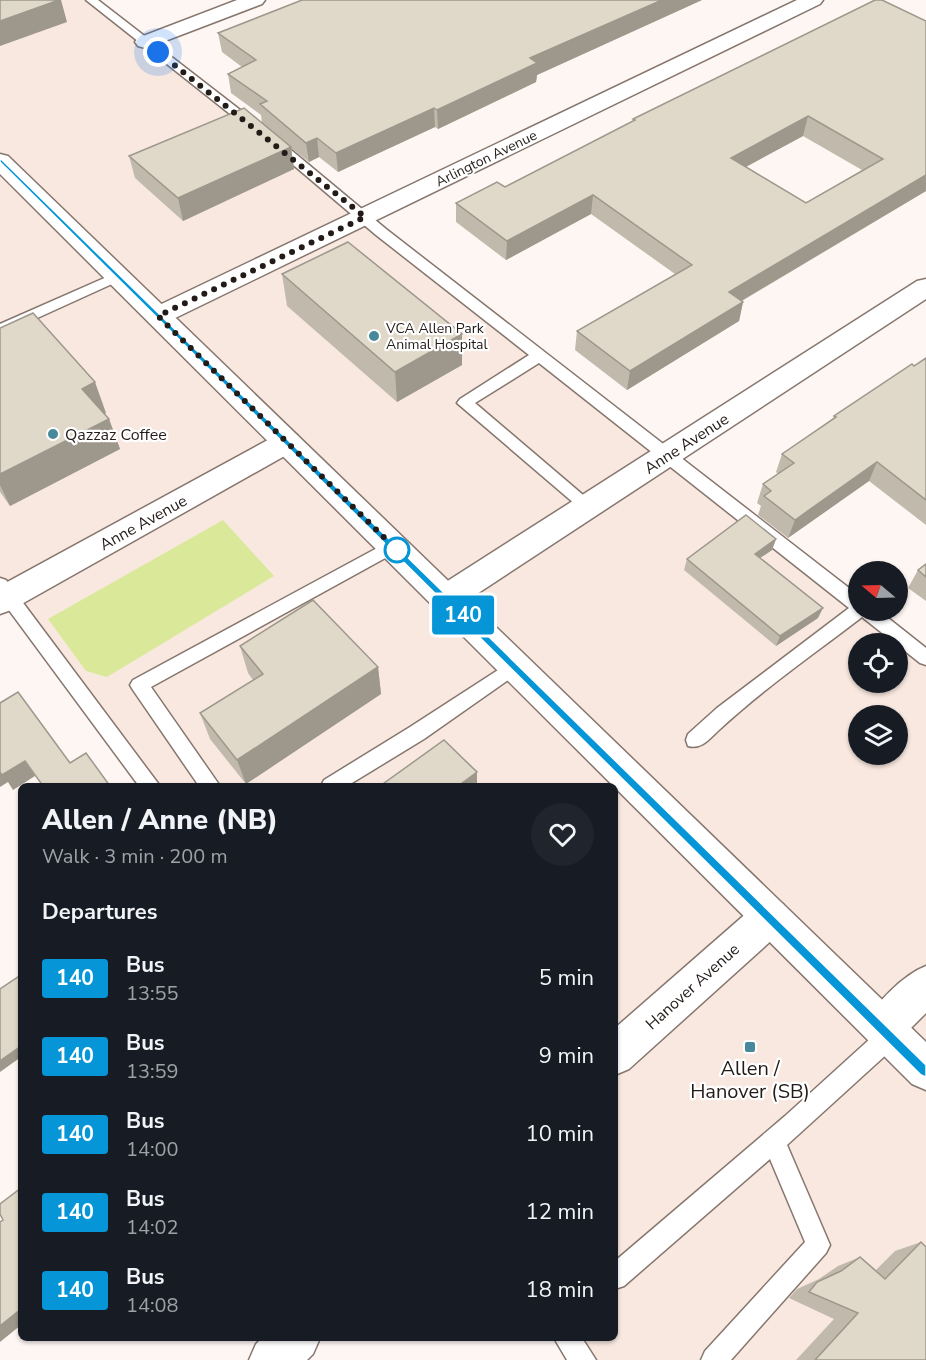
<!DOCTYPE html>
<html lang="en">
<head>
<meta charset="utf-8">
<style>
	:root { --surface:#171b24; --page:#20242c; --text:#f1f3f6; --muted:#9ea1a6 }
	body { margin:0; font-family:"Nunito Sans",sans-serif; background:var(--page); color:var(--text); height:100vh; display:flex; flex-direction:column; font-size:22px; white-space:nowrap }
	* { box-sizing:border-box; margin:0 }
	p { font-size:20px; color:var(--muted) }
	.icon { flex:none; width:33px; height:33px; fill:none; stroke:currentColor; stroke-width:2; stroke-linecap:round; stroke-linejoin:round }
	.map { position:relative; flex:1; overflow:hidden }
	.side { position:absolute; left:18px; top:783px; width:600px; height:558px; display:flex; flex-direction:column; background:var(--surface); border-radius:9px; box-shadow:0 2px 4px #0004 }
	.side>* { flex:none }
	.badge { padding:0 12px; border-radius:4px; font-size:21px; line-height:39px }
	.needle { width:39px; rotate:289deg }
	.buttons { position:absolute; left:848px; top:561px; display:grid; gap:12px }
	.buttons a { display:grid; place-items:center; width:60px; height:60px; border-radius:50%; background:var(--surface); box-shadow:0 2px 4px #0004; font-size:30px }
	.you { position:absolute; width:30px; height:30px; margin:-15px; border:4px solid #fff; border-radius:50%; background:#1a73e8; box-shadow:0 0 0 9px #1a73e833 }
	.map>.badge { position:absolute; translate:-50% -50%; box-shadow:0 0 0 3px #fff }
	h2 { padding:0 24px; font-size:22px; line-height:54px }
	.round { display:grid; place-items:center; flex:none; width:63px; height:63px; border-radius:32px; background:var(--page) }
	.summary { display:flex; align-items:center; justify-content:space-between; height:102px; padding:0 24px }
	h1 { font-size:28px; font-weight:800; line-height:45px }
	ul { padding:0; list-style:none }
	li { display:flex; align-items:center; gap:18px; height:78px; padding:0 24px }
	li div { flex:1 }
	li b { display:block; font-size:22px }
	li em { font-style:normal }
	li .badge { min-width:66px; font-weight:700; text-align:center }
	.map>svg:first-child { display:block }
	.built { fill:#f8e8e0; fill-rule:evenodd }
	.green { fill:#dae999 }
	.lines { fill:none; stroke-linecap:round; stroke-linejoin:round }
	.service-casing { stroke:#86766d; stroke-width:3 }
	.minor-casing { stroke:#86766d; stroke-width:3 }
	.secondary-casing { stroke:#86766d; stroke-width:3 }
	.service { fill:#fff; fill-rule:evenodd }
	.minor { fill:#fff; fill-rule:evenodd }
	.secondary { fill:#fff; fill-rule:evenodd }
	.wall { fill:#c1baac; fill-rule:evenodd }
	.shaded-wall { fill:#9d978c }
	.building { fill:#e0d8c8; stroke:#9d978c; stroke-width:1.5; fill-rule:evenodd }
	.line { fill:#0696d7; stroke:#fff; stroke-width:1.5 }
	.walk { stroke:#221b18; stroke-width:6; stroke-dasharray:0 10.8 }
	.poi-dot { fill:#48889b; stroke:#fff; stroke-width:2 }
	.stop-dot { fill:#fff; stroke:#0696d7; stroke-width:3 }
	.labels { text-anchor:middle; stroke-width:4.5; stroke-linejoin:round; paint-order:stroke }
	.far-street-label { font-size:14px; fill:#221b18; stroke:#fff }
	.far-poi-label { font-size:14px; fill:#221b18; stroke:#fff; text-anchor:start }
	.poi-label { font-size:16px; fill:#221b18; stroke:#fff; text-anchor:start }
	.street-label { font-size:16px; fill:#221b18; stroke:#fff }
	.near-poi-label { font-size:20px; fill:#221b18; stroke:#fff }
</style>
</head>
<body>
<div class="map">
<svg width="926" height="1360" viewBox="0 0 926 1360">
	<rect width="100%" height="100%" fill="#fef6f3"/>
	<path class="built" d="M0,0H91L858,610L926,658V1360H583L566,1338H615V786H150L0,585ZM858,644H897V682H858ZM858,716H897V754H858Z"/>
	<path class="green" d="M223,520L274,576L107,677L86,671L48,619Z"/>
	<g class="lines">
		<g class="service-casing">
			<path id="service" d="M86,0H98L257,123V129H249Z
				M275,139L279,140L386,229L858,595V610H878L926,648V665L920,663L862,617C814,654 763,689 719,730C710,738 702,750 688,746L686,740L688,734L717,708L849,608L539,363L475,403L596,506L594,510H582L457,403L460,399L529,355L376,235L271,146L269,143L271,140Z
				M118,272L123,273L125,276L123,279L0,335V324Z
				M392,540L398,541L400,546L398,551L151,687L220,786H199L133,690L130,685L133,680Z
				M0,578L6,580L160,786H139L0,598Z
				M515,659L521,661L524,666L521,671L424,739L347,786H321L324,780L410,727Z
				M890,1025L898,1028L901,1036L898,1044L787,1145L830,1245L826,1253L731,1360H701L705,1351L805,1242L770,1159L624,1286L615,1289V1261L785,1116L882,1028Z
				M554,1338H582L596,1360H567Z"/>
		</g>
		<g class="minor-casing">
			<path id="minor" d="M237,0H265L262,4L152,46L145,48L138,46L135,42L138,38Z
				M797,0H823L820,4L167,322L158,325L149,322L145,316L149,310Z
				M926,279V299L457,607L446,611L435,607L430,598L435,589L917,281Z
				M287,432L297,435L301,442L297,449L11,610L0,614V586L277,435Z
				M770,899L783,904L789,917L783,930L629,1069L615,1075V1028L757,904Z
				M926,966V1013L897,1042L883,1048L869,1042L863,1028C873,1005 903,975 926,966Z
				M262,1338H320L313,1354L307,1360H249L256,1344Z"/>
		</g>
		<g class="secondary-casing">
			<path id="secondary" d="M0,154L8,156L926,1042V1090L912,1084L0,174Z"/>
		</g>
		<use href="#service" class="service"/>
		<use href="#minor" class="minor"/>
		<use href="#secondary" class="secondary"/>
	</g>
	<path class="wall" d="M302,0H702L537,75L536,82L438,129L435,127L338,172L319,157L309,162L291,148L294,169L183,221L135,178L129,156L262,123L261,115L231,93L228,74L242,67L222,52L218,33Z
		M875,0L926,191L742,301L743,302L739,321L627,390L575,350L577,331L675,274L591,214L506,260L456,222V203L505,187L633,121V119ZM803,136L862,170L806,203L746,167Z
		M282,274L462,334V365L397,402L287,306Z
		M0,328L106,413L104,414L109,419L120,449L10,506L0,492Z
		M926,358V525L869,481L788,538L758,515L761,506L757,503L763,484L778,474L776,472L782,454L833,418L834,416Z
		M776,539L772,550L760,558L818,618L776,646L684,570L687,559Z
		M926,564V601L908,588L918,570Z
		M240,646L378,667L381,694L246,784L210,739L200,713L253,680L248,673Z
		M921,1242L926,1360H796L834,1319L789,1298L797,1289L819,1279L838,1266L860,1257L876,1270L895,1251Z"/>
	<path class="shaded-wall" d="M59,0H61L67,22L0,46V21Z
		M662,0H702L537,75L536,82L438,129L437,110L530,58Z
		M434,108L435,127L338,172L336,153Z
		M808,116L803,136L727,177L731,158Z
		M317,138L319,157L309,162L306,143Z
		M291,147L294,169L183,221L178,198Z
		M926,175V191L724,311L729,292Z
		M593,195L591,214L506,260L507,241Z
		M743,302L739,321L627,390L630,371Z
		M462,334V365L397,402L395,372Z
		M95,382L106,413L93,419L82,389Z
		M109,419L120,449L10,506L0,485V474Z
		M877,462L869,481L788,538L795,520Z
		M776,539L772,550L751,564L755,554Z
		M823,608L818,618L776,646L780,636Z
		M378,667L381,694L246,784L237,760Z
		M25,761L35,776L13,790L8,782L0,787V771Z
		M477,772V786H458Z
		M21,1046V1057L0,1072V1061Z
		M21,1309V1325L0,1342V1326Z"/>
	<path class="building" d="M0,0H59L0,21Z
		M302,0H662L530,58L537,63L437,110L434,108L336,153L317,138L306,143L260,104L267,101L228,74L256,60L218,33Z
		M875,0H882L926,21V175L729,292L743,302L630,371L577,331L692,265L593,195L507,241L456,203L497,182L505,187L635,120L633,119ZM808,116L883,159L806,203L731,158Z
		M244,108L291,147L178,198L129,156Z
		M348,242L462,334L395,372L282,274Z
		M33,313L95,382L82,389L109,419L0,474V328Z
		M926,358V500L877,462L795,520L764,496L771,491L763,484L794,463L782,454L836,417L834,416L912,364L914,366Z
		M746,515L776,539L755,554L823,608L780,636L687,559Z
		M926,564V577L918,570Z
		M313,600L378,667L237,760L200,713L263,674L240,646Z
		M18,692L70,763L86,753L110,786H43L25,761L2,775L0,772V703Z
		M444,740L477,772L458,786H380Z
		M21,975V1046L0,1061V989Z
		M21,1188V1309L0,1326V1222L3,1220L0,1214V1204Z
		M921,1242L926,1247V1360H815L858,1313L809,1292L817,1282L841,1271L860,1257L885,1279Z"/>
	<path class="line" d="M0,158L926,1065V1077L921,1075L0,162Z"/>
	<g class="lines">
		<path class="walk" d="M158,52L365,217L158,316L397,550"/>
	</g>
	<g class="poi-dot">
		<circle cx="374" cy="336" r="6"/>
		<circle cx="53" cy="434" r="6"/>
		<rect x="744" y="1041" width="12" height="12" rx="3"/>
	</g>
	<circle class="stop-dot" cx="397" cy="550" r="12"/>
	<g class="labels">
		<g class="far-street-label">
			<text transform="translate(486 158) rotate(-26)" y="5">Arlington Avenue</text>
		</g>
		<g class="far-poi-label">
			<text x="386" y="333">VCA Allen Park<tspan x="386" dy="16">Animal Hospital</tspan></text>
		</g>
		<g class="poi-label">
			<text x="65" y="440">Qazzaz Coffee</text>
		</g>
		<g class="street-label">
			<text transform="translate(686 443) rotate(-33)" y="6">Anne Avenue</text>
			<text transform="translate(143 522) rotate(-29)" y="6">Anne Avenue</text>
			<text transform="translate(692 986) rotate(-42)" y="6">Hanover Avenue</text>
		</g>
		<g class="near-poi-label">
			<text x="750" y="1075">Allen /<tspan x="750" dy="23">Hanover (SB)</tspan></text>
		</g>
	</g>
</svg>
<div class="buttons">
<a><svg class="needle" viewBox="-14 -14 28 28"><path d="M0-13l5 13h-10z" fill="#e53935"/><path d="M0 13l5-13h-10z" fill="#9ea1a6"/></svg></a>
<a><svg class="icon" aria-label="locate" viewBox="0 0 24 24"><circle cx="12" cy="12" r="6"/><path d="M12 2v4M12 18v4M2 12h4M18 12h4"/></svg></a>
<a><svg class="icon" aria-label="layers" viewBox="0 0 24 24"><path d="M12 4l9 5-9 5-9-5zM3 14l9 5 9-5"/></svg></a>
</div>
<div class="you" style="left:158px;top:52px"></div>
<b class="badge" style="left:463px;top:615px;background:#0696d7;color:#fff">140</b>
<section class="side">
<div class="summary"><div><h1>Allen / Anne (NB)</h1><p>Walk · 3 min · 200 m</p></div><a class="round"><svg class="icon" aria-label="heart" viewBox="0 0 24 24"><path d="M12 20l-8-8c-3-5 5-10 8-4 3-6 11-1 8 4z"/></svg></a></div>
<h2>Departures</h2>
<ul>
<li><span class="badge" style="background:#0696d7;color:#fff">140</span><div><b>Bus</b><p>13:55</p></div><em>5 min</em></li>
<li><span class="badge" style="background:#0696d7;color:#fff">140</span><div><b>Bus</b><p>13:59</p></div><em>9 min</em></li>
<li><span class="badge" style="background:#0696d7;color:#fff">140</span><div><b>Bus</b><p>14:00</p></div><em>10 min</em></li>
<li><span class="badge" style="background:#0696d7;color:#fff">140</span><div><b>Bus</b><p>14:02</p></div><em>12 min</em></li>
<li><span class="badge" style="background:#0696d7;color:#fff">140</span><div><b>Bus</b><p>14:08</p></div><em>18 min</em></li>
</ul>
</section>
</div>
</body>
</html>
